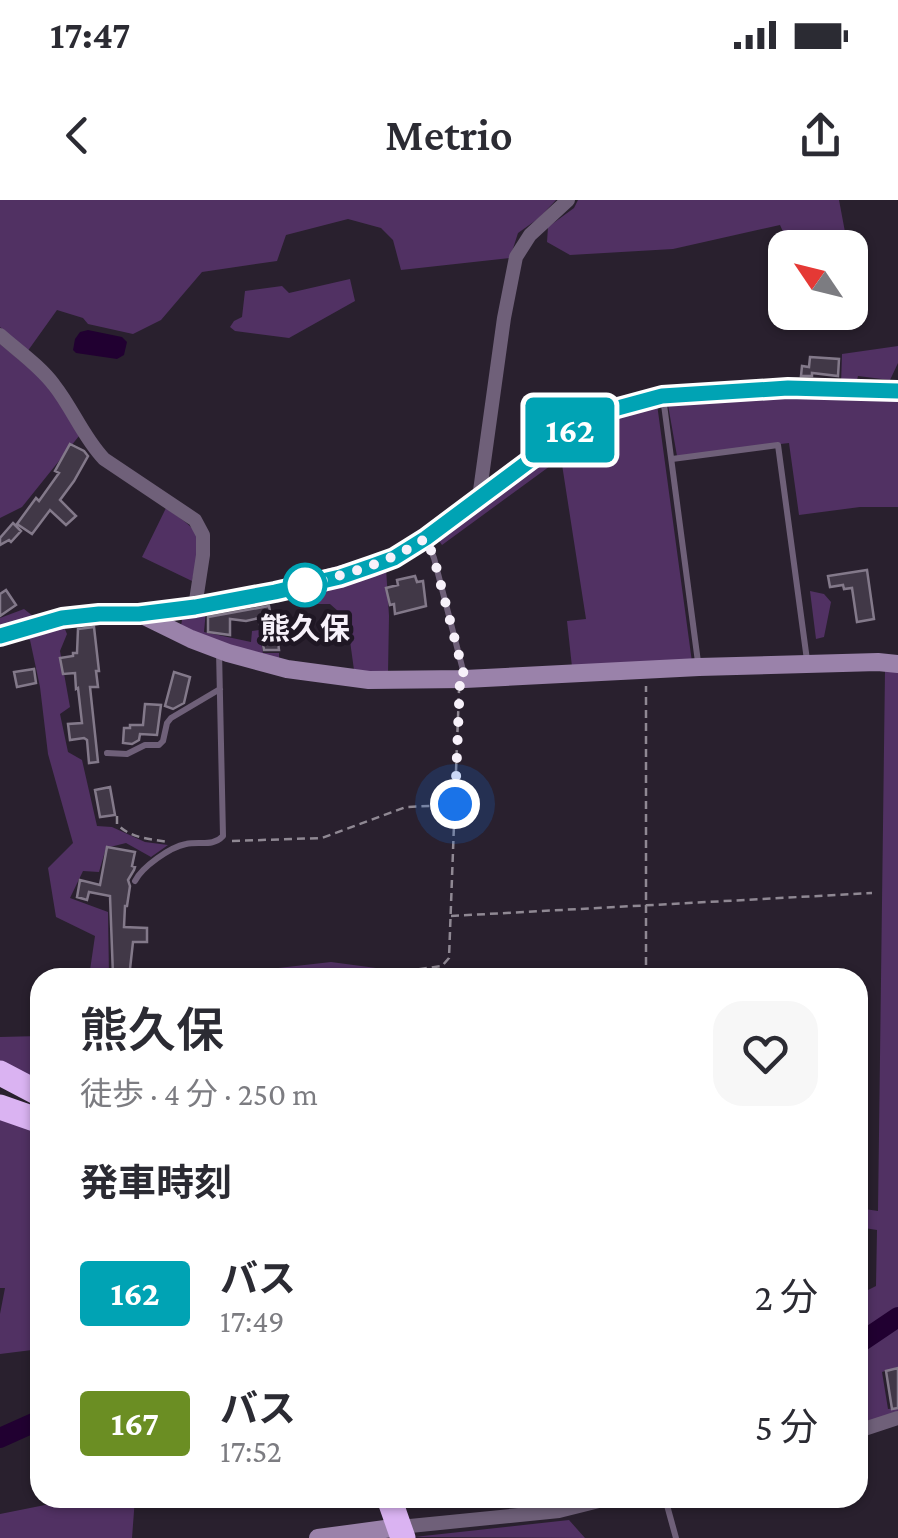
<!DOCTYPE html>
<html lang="ja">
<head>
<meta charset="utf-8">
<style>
	:root { --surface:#fff; --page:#f7f7f7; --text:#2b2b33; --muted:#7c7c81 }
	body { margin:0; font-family:"Crimson Pro","Noto Sans JP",serif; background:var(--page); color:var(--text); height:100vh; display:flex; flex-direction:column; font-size:38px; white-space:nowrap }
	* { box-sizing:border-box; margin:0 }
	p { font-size:32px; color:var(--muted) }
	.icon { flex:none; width:55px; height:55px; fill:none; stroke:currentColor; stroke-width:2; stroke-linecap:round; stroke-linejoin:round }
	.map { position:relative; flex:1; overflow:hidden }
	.panel { position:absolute; left:30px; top:768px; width:838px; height:540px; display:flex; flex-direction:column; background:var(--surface); border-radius:30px; box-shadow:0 2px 8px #0004 }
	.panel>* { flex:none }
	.badge { padding:0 20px; border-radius:8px; font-size:35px; line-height:65px }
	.needle { width:65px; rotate:305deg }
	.fabs { position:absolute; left:768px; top:30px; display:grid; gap:20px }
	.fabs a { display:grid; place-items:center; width:100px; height:100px; border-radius:20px; background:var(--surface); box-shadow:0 2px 8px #0004; font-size:50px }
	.you { position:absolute; width:50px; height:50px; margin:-25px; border:8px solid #fff; border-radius:50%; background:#1a73e8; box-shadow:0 0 0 15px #1a73e833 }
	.map>.badge { position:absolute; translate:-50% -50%; box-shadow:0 0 0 5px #fff }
	h2 { padding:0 50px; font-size:38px; line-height:90px }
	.round { display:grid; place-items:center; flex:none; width:105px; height:105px; border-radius:30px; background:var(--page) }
	.head { display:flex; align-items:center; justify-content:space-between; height:170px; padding:0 50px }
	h1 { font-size:48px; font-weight:600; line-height:75px }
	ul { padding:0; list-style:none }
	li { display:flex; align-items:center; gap:30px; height:130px; padding:0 50px }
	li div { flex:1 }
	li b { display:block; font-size:38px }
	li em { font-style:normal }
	li .badge { min-width:110px; font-weight:700; text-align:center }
	.status { display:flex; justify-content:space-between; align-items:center; height:70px; padding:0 50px; background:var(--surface); direction:ltr }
	.status svg { height:28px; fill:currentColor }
	header { display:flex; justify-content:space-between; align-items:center; height:130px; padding:0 50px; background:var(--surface); font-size:45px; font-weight:600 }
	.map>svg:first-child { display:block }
	.green { fill:#513163 }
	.water { fill:#210031 }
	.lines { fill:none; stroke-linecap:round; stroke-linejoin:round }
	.river { stroke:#210031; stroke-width:20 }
	.building { fill:#413847; stroke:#83798a; stroke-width:2.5 }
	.path { stroke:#8f8893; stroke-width:2.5; stroke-dasharray:8 5; stroke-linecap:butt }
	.lane { stroke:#6f6079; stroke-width:6 }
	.street { stroke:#6f6079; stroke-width:14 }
	.secondary { stroke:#9a82aa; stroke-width:18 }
	.highway { stroke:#dab3f2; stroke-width:25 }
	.line-casing { stroke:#fff; stroke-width:22 }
	.line { stroke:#00a3b4; stroke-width:15 }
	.walk { stroke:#f7f1fa; stroke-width:10; stroke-dasharray:0 18 }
	.stop-dot { fill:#fff; stroke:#00a3b4; stroke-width:5 }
	.labels { text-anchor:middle; stroke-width:9; stroke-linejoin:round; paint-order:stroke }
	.stop-label { font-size:30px; font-weight:bold; fill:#f7f1fa; stroke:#1f1724 }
</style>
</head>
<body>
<div class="status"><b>17:47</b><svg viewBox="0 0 49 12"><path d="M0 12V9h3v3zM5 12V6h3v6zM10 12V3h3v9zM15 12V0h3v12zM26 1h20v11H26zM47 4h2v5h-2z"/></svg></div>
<header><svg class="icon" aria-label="back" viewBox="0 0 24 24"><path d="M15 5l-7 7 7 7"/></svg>Metrio<svg class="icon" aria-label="share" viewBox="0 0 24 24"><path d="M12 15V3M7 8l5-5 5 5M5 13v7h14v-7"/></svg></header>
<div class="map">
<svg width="898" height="1338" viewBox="0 0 898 1338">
	<rect width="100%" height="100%" fill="#29202e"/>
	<path class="green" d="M0,0H556L539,18L518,33L510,58L401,70L393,40L381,28L348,19L286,35L277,61L202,72L161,120L133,134L88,124L83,118L57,110L27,152L0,127Z
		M578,0H839L845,32L829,48L790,47L780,25L673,49L570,55L547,42L548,27L574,8Z
		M350,79L355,101L289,138L235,131L230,127L234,121L242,117L245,91L282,86L289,93Z
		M0,144L48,184L79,236L22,307L0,318Z
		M898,146V163L890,180L858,176L856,184H841L842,154Z
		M780,194L898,196V307H860L799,315L789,243L677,256L668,205L716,198Z
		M657,204L692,462L572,467L567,421L586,419L561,258L442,345L437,338L595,222Z
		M166,308C206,336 202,334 192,381L142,357Z
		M386,368L389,416L388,473L354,470L347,419L330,404H308L305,390Z
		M810,391L824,394L831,402L824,437L816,439Z
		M24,409L48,428L64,427L67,434L60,451L70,507L60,514L68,552L82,560L97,626L112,627L145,642L168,645L151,657L126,643L106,648L99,672L83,671L70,698L108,712L109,777H89L95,736L56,717L48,668L73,643L48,554L40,487L30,440L0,434V418Z
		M206,410L204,432L251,442L252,431L259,430L263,453H279V460L226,444L181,426L183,414Z
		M885,471L898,472V1167L882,1172L888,1209L898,1208V1215L866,1222L858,1208V1095L876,1086L877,1030L858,1027V1008L878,1011Z
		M331,762L391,770L392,774L386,778L243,777V772Z
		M40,836V901L0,885V837Z
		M0,912L40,926V1149L0,1154V1114L5,1088H0Z
		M80,1298H135L132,1338H0V1314Z
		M569,1320L585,1338L414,1337Z"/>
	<path class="water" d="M88,130L122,137L127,142L124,155L117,159L76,153L73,150L75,139L80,132Z"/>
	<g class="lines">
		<path class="river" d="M858,1144L898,1117
			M0,1238L40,1220"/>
	</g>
	<path class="building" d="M810,157L839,159L838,176L812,173V176H801L802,166L809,167Z
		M70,244L84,251L88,256L74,281L60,300L76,316L66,325L50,310L32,334L17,324L36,298L39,301L59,273L55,271Z
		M13,323L21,331L11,342L9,340L0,345V338Z
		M867,370L874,419L857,422L852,388L844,389L843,385L830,387L828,376Z
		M415,376L417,382L423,381L426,406L395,414L394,404L390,405L386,388L398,385L397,380Z
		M6,390L16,405L0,416V394Z
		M269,406L273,427H276L279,450H264L259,418L246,421L230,419V435L208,432V417Z
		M94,427L99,471H96L98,487H90L98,562L89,563L87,540L84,538L70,540L68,524L82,523L78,488L76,489L75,473L63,474L60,458L73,456V453H77L78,429Z
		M34,469L36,483L17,487L14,472Z
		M174,472L190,477L184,503L173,509L165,506Z
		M145,504L161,505L157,535L140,534L139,540L132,544L123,543L124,528H130V525H143Z
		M110,587L115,615L100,617L95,590Z
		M107,647L135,652L132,666L135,667L134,670L128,680L130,686L127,706H125L124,727L147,728V742H133L129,778H115L113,775L110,696L89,692L87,700L77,697L80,680L100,685Z
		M898,1168V1208L892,1209L886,1171Z"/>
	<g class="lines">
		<path class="path" d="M117,616V624C130,638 149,639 168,642
			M232,641L322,638L406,607L453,605
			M451,716L872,693
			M406,771L442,766L449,758L459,491
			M646,778V486"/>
		<path class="lane" d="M663,197L698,462
			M672,259L778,245L807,460
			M427,341L434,358L465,478
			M107,553L127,554L145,545H159L163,541L167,523L171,518L220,489
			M135,681C142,667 170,647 186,644C200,641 213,647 223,636L219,451
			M665,1298L676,1338"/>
		<path class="street" d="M0,135C18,151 40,166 54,185C73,209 83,237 104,259L195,320L203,335V355L195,407
			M479,298L504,118L516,57L530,35L568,0
			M858,1231L898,1218
			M400,1327L559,1311L611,1298"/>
		<path class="secondary" d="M140,414L191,439L228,453L287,469L369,480L465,479L699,467L878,462L898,464
			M0,436L63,418L99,414H139L195,407L275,392L373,366L395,357L426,337L568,232L614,209L662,196L789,188L898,191
			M318,1338L400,1327"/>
		<path class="highway" d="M0,873L40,894
			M0,907L40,921
			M389,1298L403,1338"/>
	</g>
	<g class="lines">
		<g class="line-casing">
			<path id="line" d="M0,436L62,418L99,414H139L195,407L275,392L340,377L372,366L394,358L426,338L568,232L614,209L662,196L788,188L898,191"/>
		</g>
		<use href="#line" class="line"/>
		<path class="walk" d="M305,385C350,373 387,364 426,338L434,358L465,479L460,480L455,604"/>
	</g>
	<circle class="stop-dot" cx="305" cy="385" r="20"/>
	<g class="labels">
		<g class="stop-label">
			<text x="305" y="439">熊久保</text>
		</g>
	</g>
</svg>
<div class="fabs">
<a><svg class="needle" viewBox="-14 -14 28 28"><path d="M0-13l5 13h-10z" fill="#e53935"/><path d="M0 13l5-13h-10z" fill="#7c7c81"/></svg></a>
</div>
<div class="you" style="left:455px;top:604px"></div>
<b class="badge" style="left:570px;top:230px;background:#00a3b4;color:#fff">162</b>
<section class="panel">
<div class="head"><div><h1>熊久保</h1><p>徒歩 · 4 分 · 250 m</p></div><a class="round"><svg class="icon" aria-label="heart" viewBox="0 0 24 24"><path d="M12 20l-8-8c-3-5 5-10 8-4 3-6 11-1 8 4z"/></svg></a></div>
<h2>発車時刻</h2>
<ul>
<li><span class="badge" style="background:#00a3b4;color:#fff">162</span><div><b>バス</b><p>17:49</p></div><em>2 分</em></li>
<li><span class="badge" style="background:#6b8e23;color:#fff">167</span><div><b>バス</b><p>17:52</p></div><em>5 分</em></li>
</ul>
</section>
</div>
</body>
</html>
